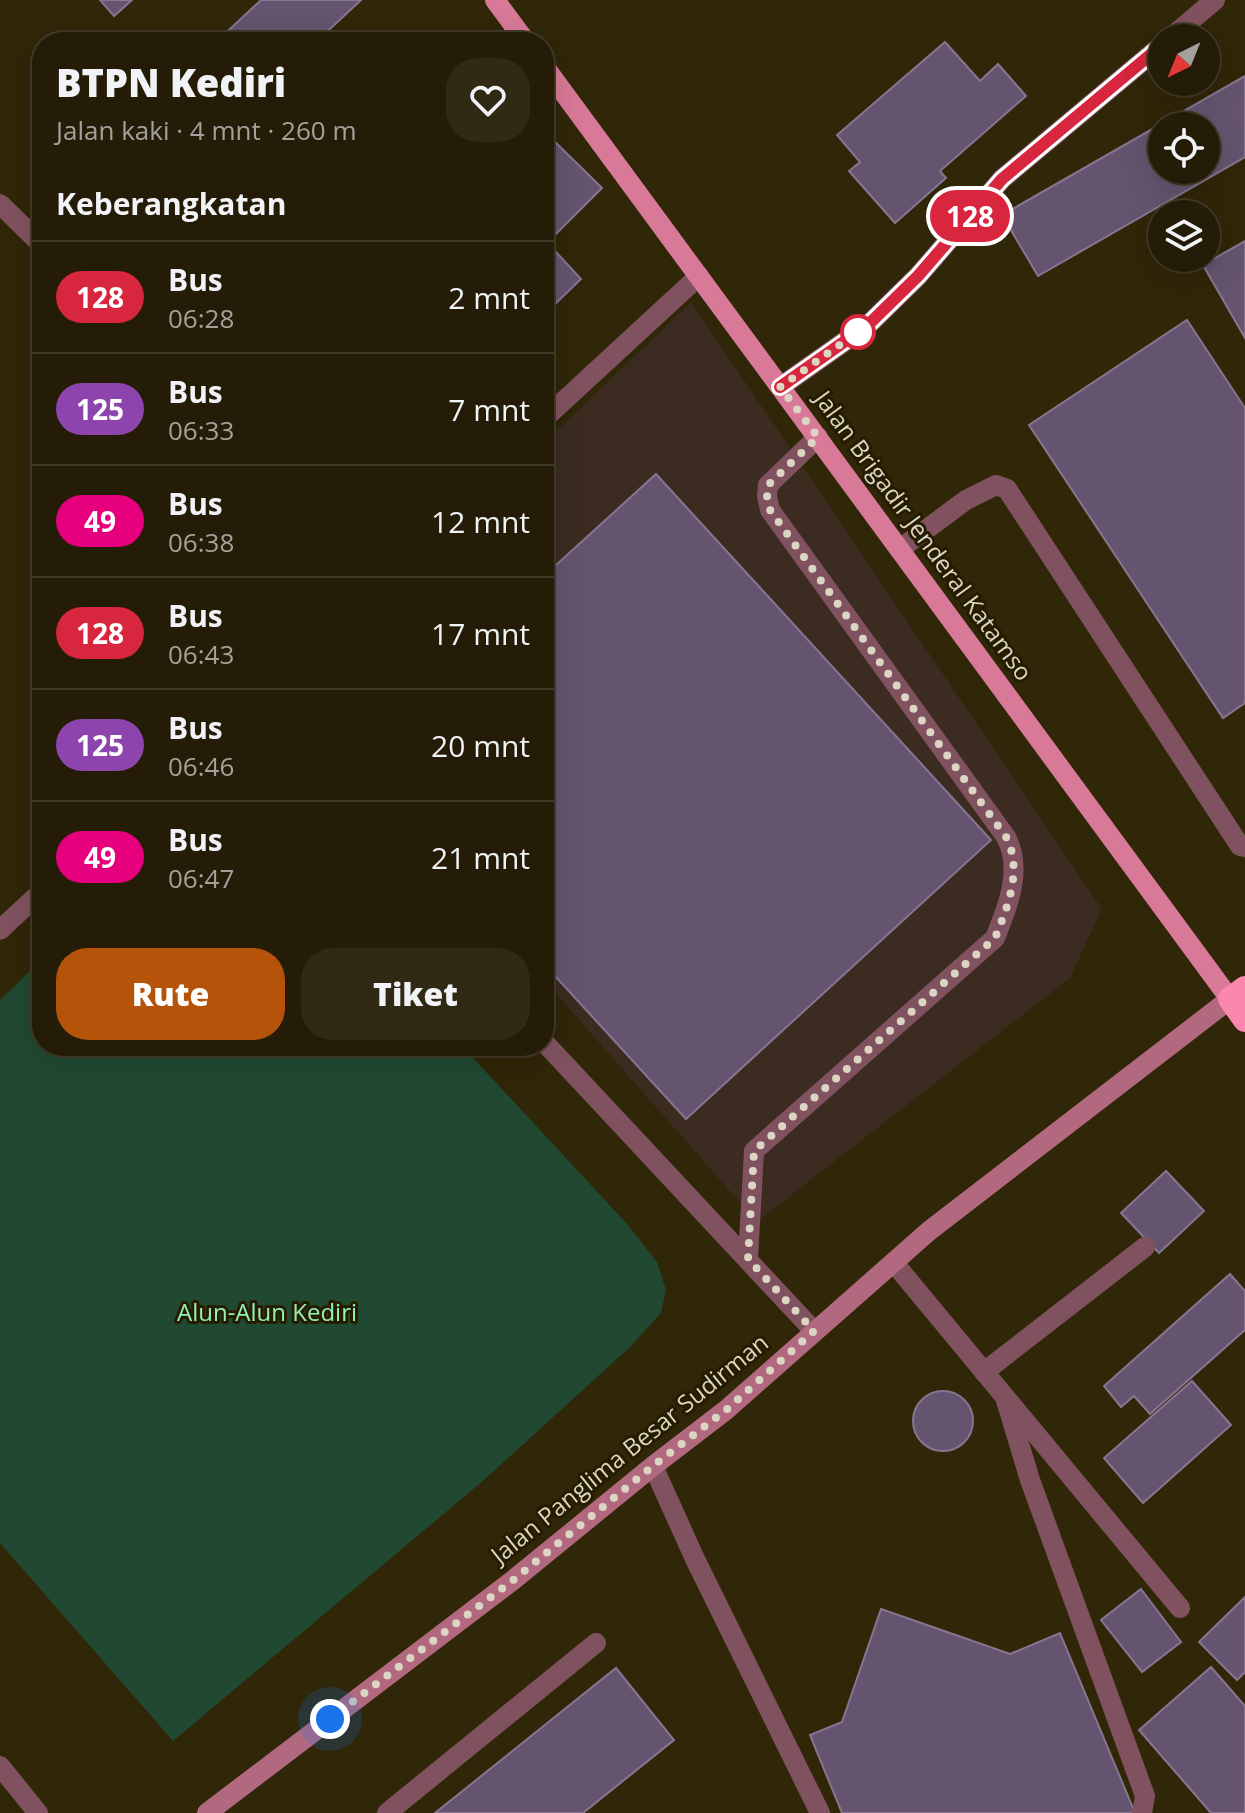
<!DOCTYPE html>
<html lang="id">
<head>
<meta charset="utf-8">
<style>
	:root { --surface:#241c06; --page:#302914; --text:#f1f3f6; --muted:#a3a19b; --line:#413a28; --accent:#b45309 }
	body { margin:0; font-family:"Open Sans",sans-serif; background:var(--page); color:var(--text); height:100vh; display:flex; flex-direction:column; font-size:30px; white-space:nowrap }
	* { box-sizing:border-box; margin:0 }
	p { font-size:26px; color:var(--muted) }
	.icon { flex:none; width:44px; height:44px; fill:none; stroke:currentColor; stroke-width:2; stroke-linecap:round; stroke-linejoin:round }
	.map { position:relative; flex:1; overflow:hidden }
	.sheet { position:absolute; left:32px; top:32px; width:522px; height:1024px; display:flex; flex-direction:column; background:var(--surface); border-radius:32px; box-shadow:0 8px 32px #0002,0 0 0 2px var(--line) }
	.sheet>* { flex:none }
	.badge { padding:0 16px; border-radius:26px; font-size:28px; line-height:52px }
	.needle { width:52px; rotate:223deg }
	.tools { position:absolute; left:1148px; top:24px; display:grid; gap:16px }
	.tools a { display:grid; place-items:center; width:72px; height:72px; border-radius:50%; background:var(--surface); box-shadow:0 8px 32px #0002,0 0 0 2px var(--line); font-size:40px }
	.you { position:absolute; width:40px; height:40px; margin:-20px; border:6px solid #fff; border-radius:50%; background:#1a73e8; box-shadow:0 0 0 12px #1a73e833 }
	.map>.badge { position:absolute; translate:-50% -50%; box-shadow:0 0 0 4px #fff }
	h2 { padding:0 24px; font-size:30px; line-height:72px }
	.round { display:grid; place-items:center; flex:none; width:84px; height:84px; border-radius:32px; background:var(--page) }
	.summary { display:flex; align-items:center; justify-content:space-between; height:136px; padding:0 24px }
	h1 { font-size:38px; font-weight:800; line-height:60px }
	.cta { display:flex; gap:16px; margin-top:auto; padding:16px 24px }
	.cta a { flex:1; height:92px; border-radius:32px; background:var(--accent); color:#fff; font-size:32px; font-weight:800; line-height:92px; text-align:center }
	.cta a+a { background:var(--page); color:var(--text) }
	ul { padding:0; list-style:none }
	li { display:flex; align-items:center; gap:24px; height:112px; padding:0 24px; border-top:2px solid var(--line) }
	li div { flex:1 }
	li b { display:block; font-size:30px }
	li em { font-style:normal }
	li .badge { min-width:88px; font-weight:700; text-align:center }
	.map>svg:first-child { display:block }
	.commercial { fill:#3b2b20 }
	.green { fill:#214932 }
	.building { fill:#64546f; stroke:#877591; stroke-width:2; fill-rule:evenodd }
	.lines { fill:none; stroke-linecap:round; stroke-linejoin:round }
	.lane { stroke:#80525f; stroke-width:20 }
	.street { stroke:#80525f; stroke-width:20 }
	.secondary { stroke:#b2687e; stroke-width:20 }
	.primary { stroke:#d87997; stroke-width:20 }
	.highway { stroke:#fb88ac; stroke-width:24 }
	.line-casing { stroke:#fff; stroke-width:18 }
	.line { stroke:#d7263d; stroke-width:12 }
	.walk { stroke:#dbd5c4; stroke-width:8; stroke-dasharray:0 14.4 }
	.stop-dot { fill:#fff; stroke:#d7263d; stroke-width:4 }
	.labels { text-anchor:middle; stroke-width:6; stroke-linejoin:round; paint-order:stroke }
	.street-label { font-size:24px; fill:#dbd5c4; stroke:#261c00 }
	.park-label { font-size:24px; fill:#94eeb8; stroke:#261c00 }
</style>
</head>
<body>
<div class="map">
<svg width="1245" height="1813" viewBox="0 0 1245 1813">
	<rect width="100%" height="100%" fill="#302608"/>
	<path class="commercial" d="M691,302L1102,909L1070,978L757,1222L544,980V443Z"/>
	<path class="green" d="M42,959V1046H462L628,1225L657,1262L666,1290L661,1313L630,1347L484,1480L173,1741L0,1543V1000Z"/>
	<path class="building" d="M100,0H132L114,16Z
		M261,0H361L316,42H216Z
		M945,42L980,81L998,64L1026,96L940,171L946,178L895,223L849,171L860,162L837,135Z
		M1245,76V157L1038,276L1002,215ZM1162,126H1206V170H1162Z
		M544,131L602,188L548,242L544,239Z
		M544,239L581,279L544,315Z
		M1245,241V338L1203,265Z
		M1187,320L1245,408V703L1223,718L1029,425Z
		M656,474L991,840L686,1119L544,964V576Z
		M1166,1171L1204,1211L1159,1253L1121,1213Z
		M1230,1274L1245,1291V1330L1150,1414L1134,1396L1121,1407L1104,1386Z
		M1192,1381L1231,1425L1143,1503L1104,1458Z
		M913 1421a30 30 0 1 1 60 0a30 30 0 1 1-60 0Z
		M1141,1589L1181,1642L1142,1672L1101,1620Z
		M1245,1597V1672L1237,1680L1199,1642Z
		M881,1609L1010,1654L1060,1633L1135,1813H842L810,1735L842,1722Z
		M1211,1667L1245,1706V1813H1211L1139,1730Z
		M616,1668L674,1740L583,1813H435Z"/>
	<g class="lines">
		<path class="lane" d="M900,549L966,500L996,485L1007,489L1240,846L1245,847
			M544,1042L814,1331
			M748,1259L754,1151L995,938C1008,906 1023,869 1006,837L770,510L767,496L768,485L818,437
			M984,1372L1145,1247
			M1005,1397L1030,1480L1145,1796L1142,1813
			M653,1466L695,1559L820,1813
			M387,1813L596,1643"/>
		<path class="street" d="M1170,38L1215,0
			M0,204L42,245
			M780,387L868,325L918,276L1002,179L1162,45
			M544,419L699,276
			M0,930L42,891
			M894,1263L1180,1608
			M0,1766L38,1813"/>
		<path class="secondary" d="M207,1813L512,1581L653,1466L726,1410L929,1231L1230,999"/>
		<path class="primary" d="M495,0L526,42
			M544,66L1230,999"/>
		<path class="highway" d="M1245,988L1230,999L1245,1020"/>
	</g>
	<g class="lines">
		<g class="line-casing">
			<path id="line" d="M780,387L868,325L918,276L1002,179L1162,45"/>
		</g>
		<use href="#line" class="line"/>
		<path class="walk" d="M330,1719L512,1581L653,1466L726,1410L814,1331L748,1259L754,1151L995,938C1008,906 1023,869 1006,837L770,510L767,496L768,485L818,437L780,387L868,325L858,332"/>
	</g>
	<circle class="stop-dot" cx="858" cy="332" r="16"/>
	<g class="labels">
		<g class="street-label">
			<text transform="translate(923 536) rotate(54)" y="8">Jalan Brigadir Jenderal Katamso</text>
			<text transform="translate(630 1449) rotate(-39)" y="8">Jalan Panglima Besar Sudirman</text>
		</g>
		<g class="park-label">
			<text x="267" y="1321">Alun-Alun Kediri</text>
		</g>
	</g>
</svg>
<div class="tools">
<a><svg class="needle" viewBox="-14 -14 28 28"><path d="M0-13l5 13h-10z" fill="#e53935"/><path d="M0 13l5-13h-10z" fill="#a3a19b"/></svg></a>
<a><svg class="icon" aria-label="locate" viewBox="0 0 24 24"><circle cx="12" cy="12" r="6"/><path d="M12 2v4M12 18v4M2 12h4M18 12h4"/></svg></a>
<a><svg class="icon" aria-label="layers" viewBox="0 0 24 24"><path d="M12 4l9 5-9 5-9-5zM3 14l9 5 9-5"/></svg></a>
</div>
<div class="you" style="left:330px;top:1719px"></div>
<b class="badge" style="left:970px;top:216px;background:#d7263d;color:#fff">128</b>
<section class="sheet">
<div class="summary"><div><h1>BTPN Kediri</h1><p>Jalan kaki · 4 mnt · 260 m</p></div><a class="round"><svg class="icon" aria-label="heart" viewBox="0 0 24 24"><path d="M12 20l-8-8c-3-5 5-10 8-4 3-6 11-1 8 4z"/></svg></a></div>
<h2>Keberangkatan</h2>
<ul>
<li><span class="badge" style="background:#d7263d;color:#fff">128</span><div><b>Bus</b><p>06:28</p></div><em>2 mnt</em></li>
<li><span class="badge" style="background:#8e44ad;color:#fff">125</span><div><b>Bus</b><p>06:33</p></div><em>7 mnt</em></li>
<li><span class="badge" style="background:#e6007e;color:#fff">49</span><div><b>Bus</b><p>06:38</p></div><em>12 mnt</em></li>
<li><span class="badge" style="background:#d7263d;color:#fff">128</span><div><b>Bus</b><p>06:43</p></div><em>17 mnt</em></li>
<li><span class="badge" style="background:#8e44ad;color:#fff">125</span><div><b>Bus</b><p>06:46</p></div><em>20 mnt</em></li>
<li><span class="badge" style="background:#e6007e;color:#fff">49</span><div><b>Bus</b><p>06:47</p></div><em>21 mnt</em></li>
</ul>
<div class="cta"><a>Rute</a><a>Tiket</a></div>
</section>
</div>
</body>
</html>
